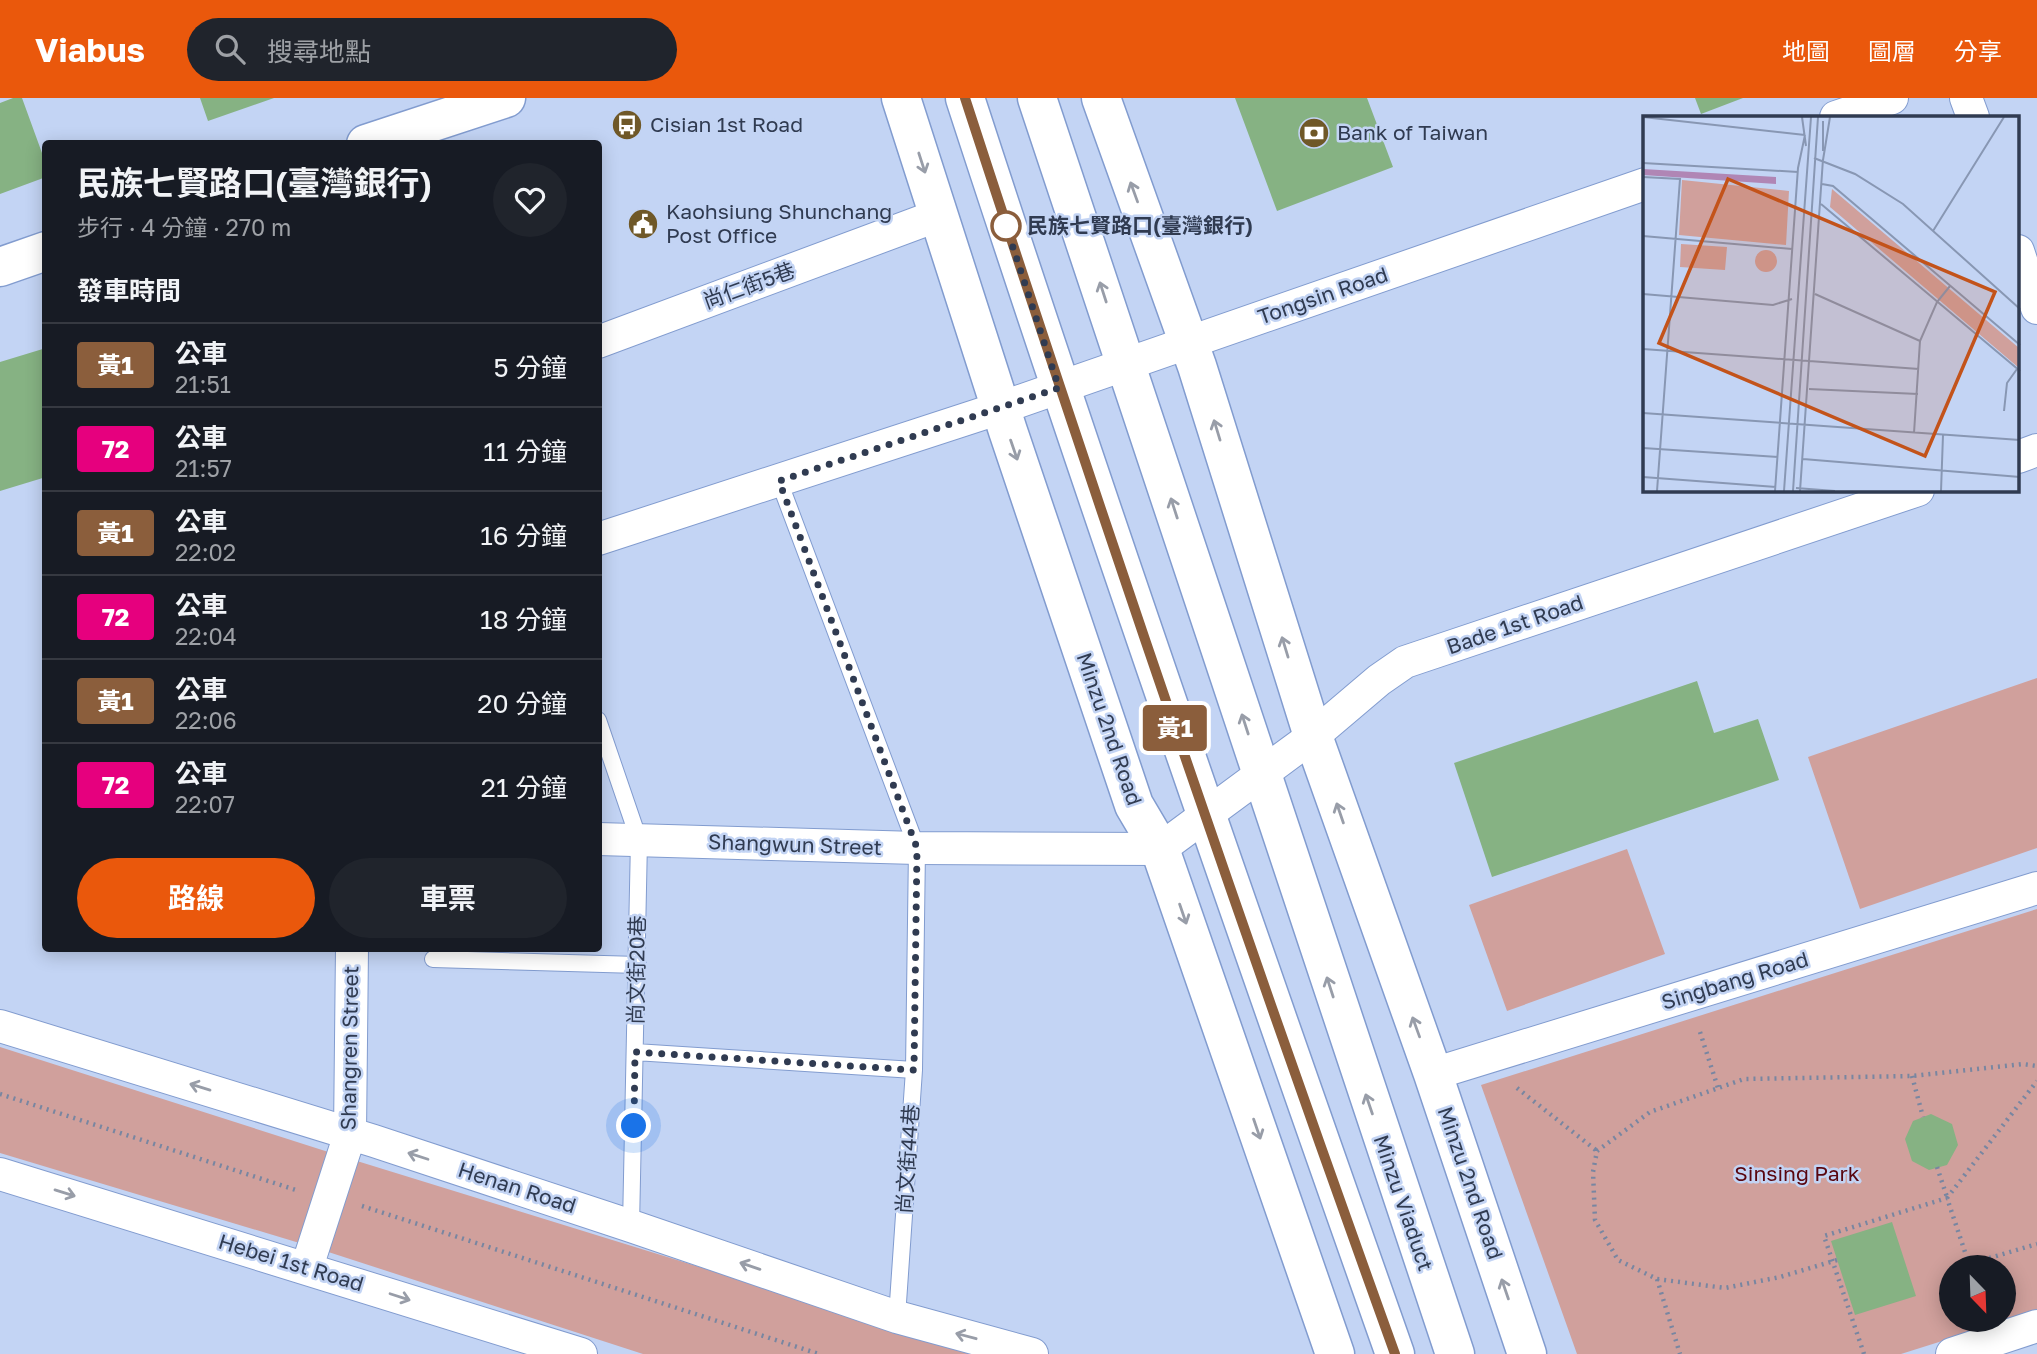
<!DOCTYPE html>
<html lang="zh-TW">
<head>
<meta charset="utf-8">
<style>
	:root { --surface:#171b24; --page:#20242c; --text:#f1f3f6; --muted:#9ea1a6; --line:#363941; --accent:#ea580c }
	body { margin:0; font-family:"Golos Text","Noto Sans TC",sans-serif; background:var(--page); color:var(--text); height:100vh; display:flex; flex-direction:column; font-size:26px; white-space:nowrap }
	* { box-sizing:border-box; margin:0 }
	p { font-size:23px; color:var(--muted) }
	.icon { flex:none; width:38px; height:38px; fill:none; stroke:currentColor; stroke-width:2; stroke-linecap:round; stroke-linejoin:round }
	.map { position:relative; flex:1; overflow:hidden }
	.drawer { position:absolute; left:42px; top:42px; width:560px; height:812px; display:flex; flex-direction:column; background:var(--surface); border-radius:7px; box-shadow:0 4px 18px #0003 }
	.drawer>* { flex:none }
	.badge { padding:0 14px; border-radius:5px; font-size:24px; line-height:46px }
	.needle { width:46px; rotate:157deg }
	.buttons { position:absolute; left:1939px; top:1157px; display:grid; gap:14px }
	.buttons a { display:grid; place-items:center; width:77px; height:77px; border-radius:50%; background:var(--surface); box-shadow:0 4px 18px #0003; font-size:35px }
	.you { position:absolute; width:35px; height:35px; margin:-18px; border:5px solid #fff; border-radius:50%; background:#1a73e8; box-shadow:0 0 0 10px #1a73e833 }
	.map>.badge { position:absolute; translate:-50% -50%; box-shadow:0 0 0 4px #fff }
	h2 { padding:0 35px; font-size:26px; line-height:63px }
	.round { display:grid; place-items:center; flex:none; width:74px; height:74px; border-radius:37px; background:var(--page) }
	.headline { display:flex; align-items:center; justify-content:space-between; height:119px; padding:0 35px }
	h1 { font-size:33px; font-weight:700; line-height:52px }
	.button { display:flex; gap:14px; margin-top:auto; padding:14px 35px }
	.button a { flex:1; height:80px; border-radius:42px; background:var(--accent); color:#fff; font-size:28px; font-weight:700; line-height:80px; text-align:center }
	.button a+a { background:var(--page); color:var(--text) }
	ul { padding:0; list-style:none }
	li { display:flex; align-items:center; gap:21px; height:84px; padding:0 35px; border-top:2px solid var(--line) }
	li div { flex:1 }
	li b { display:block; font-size:26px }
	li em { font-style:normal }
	li .badge { min-width:77px; font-weight:700; text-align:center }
	header { display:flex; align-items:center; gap:42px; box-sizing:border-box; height:98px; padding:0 35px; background:var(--accent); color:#fff }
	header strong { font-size:33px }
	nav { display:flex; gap:38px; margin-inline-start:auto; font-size:24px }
	.search { width:490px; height:63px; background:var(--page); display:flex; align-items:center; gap:18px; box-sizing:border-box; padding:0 24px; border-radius:38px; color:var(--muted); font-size:26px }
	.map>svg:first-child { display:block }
	.green { fill:#d0a09c; fill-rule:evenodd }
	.building { fill:#86b283 }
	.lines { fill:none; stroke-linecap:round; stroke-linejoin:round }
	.lane-casing { stroke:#829ccf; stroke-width:18 }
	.street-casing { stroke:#829ccf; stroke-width:34 }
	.secondary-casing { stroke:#829ccf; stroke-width:41 }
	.path { stroke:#7886a1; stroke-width:4.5; stroke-dasharray:2 5; stroke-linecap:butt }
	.lane { stroke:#fff; stroke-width:16 }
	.street { stroke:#fff; stroke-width:32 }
	.secondary { stroke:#fff; stroke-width:38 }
	.oneway { stroke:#989da8 }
	.line-casing { stroke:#fff; stroke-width:16 }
	.line { stroke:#8b5e3c; stroke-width:10 }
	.walk { stroke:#303b51; stroke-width:7; stroke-dasharray:0 12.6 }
	.stop-dot { fill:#fff; stroke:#8b5e3c; stroke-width:3.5 }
	.labels { text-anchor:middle; stroke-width:5; stroke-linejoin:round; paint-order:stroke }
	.poi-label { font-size:21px; fill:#303b51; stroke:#c3d4f4; text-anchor:start }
	.stop-label { font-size:21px; font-weight:bold; fill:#303b51; stroke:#c3d4f4; text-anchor:start }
	.street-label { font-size:21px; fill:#303b51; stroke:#c3d4f4 }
	.park-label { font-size:21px; fill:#59060f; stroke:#c3d4f4 }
	.inset-road { fill:none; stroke:#8897b3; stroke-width:2 }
	.view { fill:#c3531a; fill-opacity:0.15; stroke:#c3531a; stroke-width:3.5 }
	.inset-edge { fill:none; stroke:#303b51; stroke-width:3.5 }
</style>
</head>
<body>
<header>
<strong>Viabus</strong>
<div class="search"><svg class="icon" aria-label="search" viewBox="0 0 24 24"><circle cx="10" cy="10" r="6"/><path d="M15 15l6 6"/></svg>搜尋地點</div>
<nav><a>地圖</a><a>圖層</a><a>分享</a></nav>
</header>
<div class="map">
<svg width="2037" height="1256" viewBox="0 0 2037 1256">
	<rect width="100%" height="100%" fill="#c3d4f4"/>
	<path class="green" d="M2037,580V750L1860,811L1808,659Z
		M1627,751L1665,856L1507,913L1469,807Z
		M2037,811V1213L1901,1256H1577L1481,987ZM1951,1169H2004V1222H1951Z
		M0,949L344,1059L981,1256H643L316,1150L0,1055Z"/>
	<path class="building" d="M13,0H22L46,66V79L0,96V5Z
		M200,0H274L208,23Z
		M1235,0H1367L1393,69L1277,113Z
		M1695,0H1743L1701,16Z
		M46,250V379L0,393V264Z
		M1697,583L1714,635L1758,621L1779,682L1492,779L1454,665Z
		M1931,1016L1952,1026L1958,1047L1947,1067L1929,1072L1912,1063L1905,1041L1913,1023Z
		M1892,1124L1916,1198L1855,1217L1831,1143Z"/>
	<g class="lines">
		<g class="lane-casing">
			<path id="lane" d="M779,383L917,750L914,972L897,1219
				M598,622L639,742L631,1128
				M433,861L638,867
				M635,954L914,972"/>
		</g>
		<g class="street-casing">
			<path id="street" d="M1966,0L1973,19
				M1836,19L1892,0
				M2018,153L2037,210
				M598,244L939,117
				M2018,359L2037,352
				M598,441L1000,310L1645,86
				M598,741L917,750L1160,751L1313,638L1379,582L1405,564L1918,392
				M0,928L374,1043L631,1128L897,1219L1032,1256
				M1433,976L2037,790
				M0,1076L581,1256
				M307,1169L350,1036L352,850
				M1952,1256L2037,1228"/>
		</g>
		<g class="secondary-casing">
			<path id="secondary" d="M901,0L1008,333L1134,707L1160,751L1335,1256
				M965,0C1102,421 1248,839 1395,1256
				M1037,0C1179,418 1312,838 1455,1256
				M1101,0L1197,268L1313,638L1433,976L1527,1256
				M366,46L506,0
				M0,169L46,153"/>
		</g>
		<path class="path" d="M1700,934L1718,990
			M1912,978L1923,1019
			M1517,990L1597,1053
			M0,996L299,1093
			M1937,1069L1947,1099
			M1947,1100L2037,983
			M362,1108L819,1256
			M1837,1162L1780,1179L1725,1190L1657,1181L1618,1162L1595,1122L1593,1074L1597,1053L1650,1014L1744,981L1912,978L2023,966L2037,968
			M1969,1166L2037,1146
			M1657,1181L1680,1256
			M1864,1256L1824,1138L1947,1100L1970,1169"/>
		<use href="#lane" class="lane"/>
		<use href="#street" class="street"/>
		<use href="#secondary" class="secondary"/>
	</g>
	<defs><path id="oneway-shaft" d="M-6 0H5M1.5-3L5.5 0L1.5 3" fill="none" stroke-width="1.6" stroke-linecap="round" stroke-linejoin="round" transform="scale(1.75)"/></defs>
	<g class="oneway">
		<use href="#oneway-shaft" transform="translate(922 65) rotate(72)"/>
		<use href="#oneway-shaft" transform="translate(1134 94) rotate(-110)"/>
		<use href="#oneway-shaft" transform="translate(1103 194) rotate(-108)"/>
		<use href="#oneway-shaft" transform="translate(1217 332) rotate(-107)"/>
		<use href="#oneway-shaft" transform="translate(1014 352) rotate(71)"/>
		<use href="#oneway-shaft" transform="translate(1174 410) rotate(-108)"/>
		<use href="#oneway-shaft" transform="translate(1285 549) rotate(-107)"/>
		<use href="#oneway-shaft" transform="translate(1245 626) rotate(-108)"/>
		<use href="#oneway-shaft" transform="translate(1340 715) rotate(-109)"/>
		<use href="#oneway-shaft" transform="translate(1183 816) rotate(71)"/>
		<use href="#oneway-shaft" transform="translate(1330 889) rotate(-108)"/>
		<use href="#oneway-shaft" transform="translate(1416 929) rotate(-110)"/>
		<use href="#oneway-shaft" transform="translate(200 989) rotate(-163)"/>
		<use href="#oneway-shaft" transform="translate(1369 1006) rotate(-109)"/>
		<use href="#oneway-shaft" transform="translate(1257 1031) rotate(71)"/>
		<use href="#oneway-shaft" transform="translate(418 1058) rotate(-162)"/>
		<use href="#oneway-shaft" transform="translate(65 1095) rotate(17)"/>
		<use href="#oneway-shaft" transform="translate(750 1168) rotate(-161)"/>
		<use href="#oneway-shaft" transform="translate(1505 1191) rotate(-109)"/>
		<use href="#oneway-shaft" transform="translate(400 1199) rotate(18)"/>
		<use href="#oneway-shaft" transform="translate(966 1238) rotate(-165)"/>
	</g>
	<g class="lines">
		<g class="line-casing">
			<path id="line" d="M965,0C1102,421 1245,840 1395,1256"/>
		</g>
		<use href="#line" class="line"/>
		<path class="walk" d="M634,1028L635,954L914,972L917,750L779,383L1059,290L1006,128"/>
	</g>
	<defs>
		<g id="bus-disc" transform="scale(1.575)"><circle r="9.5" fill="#6f5828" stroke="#c3d4f4"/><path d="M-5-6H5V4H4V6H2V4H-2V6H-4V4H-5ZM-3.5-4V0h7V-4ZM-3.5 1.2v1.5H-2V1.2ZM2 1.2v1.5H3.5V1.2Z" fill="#fff"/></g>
		<g id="bank-disc" transform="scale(1.575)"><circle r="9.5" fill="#6f5828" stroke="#c3d4f4"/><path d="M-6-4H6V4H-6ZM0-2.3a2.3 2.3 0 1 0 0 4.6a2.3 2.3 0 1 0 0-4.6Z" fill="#fff"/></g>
		<g id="civic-disc" transform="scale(1.575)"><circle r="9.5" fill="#6f5828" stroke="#c3d4f4"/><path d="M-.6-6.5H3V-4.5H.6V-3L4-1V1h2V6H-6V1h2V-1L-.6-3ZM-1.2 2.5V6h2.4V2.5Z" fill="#fff"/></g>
	</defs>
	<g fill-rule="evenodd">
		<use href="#bus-disc" x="627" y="27"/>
		<use href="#bank-disc" x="1314" y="35"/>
		<use href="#civic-disc" x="643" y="126"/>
	</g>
	<circle class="stop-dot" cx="1006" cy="128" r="14"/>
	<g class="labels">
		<g class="poi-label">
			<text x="650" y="34">Cisian 1st Road</text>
			<text x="1337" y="42">Bank of Taiwan</text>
			<text x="666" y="121">Kaohsiung Shunchang<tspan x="666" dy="24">Post Office</tspan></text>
		</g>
		<g class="stop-label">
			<text x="1027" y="135">民族七賢路口(臺灣銀行)</text>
		</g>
		<g class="street-label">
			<text transform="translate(749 188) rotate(-20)" y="7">尚仁街5巷</text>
			<text transform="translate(1323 198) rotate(-19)" y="7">Tongsin Road</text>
			<text transform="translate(1515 527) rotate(-19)" y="7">Bade 1st Road</text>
			<text transform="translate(1109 631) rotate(71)" y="7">Minzu 2nd Road</text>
			<text transform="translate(795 747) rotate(2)" y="7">Shangwun Street</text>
			<text transform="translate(637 872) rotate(-89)" y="7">尚文街20巷</text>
			<text transform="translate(1735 883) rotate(-17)" y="7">Singbang Road</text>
			<text transform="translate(350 950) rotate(-89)" y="7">Shangren Street</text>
			<text transform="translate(908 1061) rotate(-86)" y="7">尚文街44巷</text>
			<text transform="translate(1470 1085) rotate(71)" y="7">Minzu 2nd Road</text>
			<text transform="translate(517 1090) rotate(18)" y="7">Henan Road</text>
			<text transform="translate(1403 1105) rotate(71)" y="7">Minzu Viaduct</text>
			<text transform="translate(291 1165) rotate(17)" y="7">Hebei 1st Road</text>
		</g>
		<g class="park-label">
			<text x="1797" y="1083">Sinsing Park</text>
		</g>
	</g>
	<g transform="translate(1643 18)">
		<rect width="376" height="376" fill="#c3d4f4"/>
		<path d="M39,64L146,75L143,129L36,119ZM189,73L376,232V252L187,91ZM38,128L84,131L82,154L37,151ZM112 145a11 11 0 1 1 22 0a11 11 0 1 1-22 0Z" fill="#d0a09c"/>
		<path d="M0,53L133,61V68L0,59Z" fill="#b086b5"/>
		<path class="inset-road" d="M0,1L162,19M159,1L163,30M180,5V35M171,42L212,58L260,88L377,193M180,44L187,1M0,47L155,56M0,61L37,63L14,375M179,68L190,70L377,229M178,88L377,255M290,115L361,1M0,120L149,133M0,178L130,189L149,183M172,178L277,225M0,233L276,253M166,273L275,278M361,295L364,267L374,253M0,297L377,324M271,317L277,225L294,186L307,170M0,332L135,341M160,343L377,361M0,361L133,371M153,372L192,375M132,375L155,52L162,19M141,375L168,1M150,375L175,1M157,375L180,43M298,375L300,319"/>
		<path class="view" d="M85,63L352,176L282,340L16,227Z"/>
		<rect width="376" height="376" class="inset-edge"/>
	</g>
</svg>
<div class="buttons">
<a><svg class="needle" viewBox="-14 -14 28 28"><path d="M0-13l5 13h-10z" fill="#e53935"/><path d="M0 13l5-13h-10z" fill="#9ea1a6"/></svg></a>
</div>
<div class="you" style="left:634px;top:1028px"></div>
<b class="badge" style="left:1175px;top:630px;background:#8b5e3c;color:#fff">黃1</b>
<section class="drawer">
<div class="headline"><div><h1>民族七賢路口(臺灣銀行)</h1><p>步行 · 4 分鐘 · 270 m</p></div><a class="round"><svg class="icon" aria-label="heart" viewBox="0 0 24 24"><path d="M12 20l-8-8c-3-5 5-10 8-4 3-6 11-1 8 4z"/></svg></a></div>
<h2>發車時間</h2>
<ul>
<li><span class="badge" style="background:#8b5e3c;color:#fff">黃1</span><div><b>公車</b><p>21:51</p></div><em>5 分鐘</em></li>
<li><span class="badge" style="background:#e6007e;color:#fff">72</span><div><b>公車</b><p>21:57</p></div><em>11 分鐘</em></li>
<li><span class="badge" style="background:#8b5e3c;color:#fff">黃1</span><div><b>公車</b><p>22:02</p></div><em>16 分鐘</em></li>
<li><span class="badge" style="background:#e6007e;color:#fff">72</span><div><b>公車</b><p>22:04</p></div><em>18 分鐘</em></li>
<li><span class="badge" style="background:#8b5e3c;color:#fff">黃1</span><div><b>公車</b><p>22:06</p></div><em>20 分鐘</em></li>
<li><span class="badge" style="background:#e6007e;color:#fff">72</span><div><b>公車</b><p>22:07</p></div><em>21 分鐘</em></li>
</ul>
<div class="button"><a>路線</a><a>車票</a></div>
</section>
</div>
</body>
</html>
